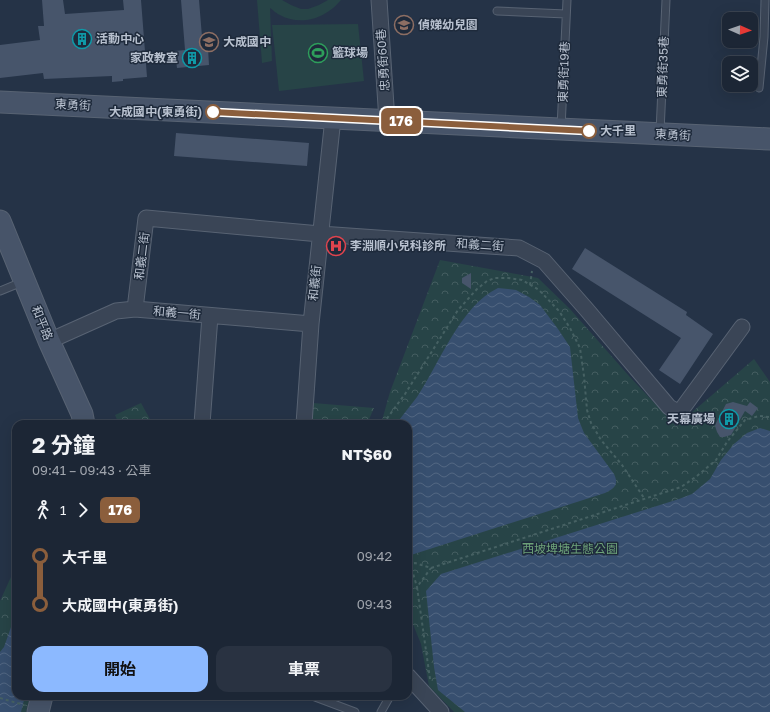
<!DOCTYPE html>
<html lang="zh-TW">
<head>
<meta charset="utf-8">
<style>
	:root { --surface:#1c2635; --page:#293241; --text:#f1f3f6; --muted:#a0a5ad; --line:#3a4350; --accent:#8cb9ff }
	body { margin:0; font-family:"Golos Text","Noto Sans TC",sans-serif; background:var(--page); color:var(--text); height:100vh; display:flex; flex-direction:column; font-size:15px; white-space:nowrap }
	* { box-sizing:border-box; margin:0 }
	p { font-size:13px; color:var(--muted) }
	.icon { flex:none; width:22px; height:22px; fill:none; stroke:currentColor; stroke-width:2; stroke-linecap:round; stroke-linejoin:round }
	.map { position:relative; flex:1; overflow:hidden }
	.details { position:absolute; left:12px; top:420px; width:400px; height:280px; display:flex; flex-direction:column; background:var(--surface); border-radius:12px; box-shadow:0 4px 16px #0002,0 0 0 1px var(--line) }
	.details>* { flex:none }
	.badge { padding:0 8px; border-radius:6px; font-size:14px; line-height:26px }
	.needle { width:26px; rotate:92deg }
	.buttons { position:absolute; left:722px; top:12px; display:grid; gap:8px }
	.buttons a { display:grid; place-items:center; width:36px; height:36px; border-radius:8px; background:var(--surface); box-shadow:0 4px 16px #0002,0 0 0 1px var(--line); font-size:20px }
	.map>.badge { position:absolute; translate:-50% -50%; box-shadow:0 0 0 2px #fff }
	.legs { display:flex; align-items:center; gap:6px; height:44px; padding:0 20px; font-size:13px }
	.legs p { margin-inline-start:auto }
	.overview { display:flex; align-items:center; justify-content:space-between; height:68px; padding:0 20px }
	h1 { font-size:22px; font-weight:700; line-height:30px }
	.cta { display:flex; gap:8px; margin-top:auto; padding:8px 20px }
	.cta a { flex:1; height:46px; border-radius:12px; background:var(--accent); color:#111; font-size:16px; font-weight:700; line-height:46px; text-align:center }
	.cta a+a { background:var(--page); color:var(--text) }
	ul { padding:0 20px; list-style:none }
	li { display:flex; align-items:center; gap:14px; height:48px; font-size:15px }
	li i { display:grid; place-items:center; width:6px; height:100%; margin:0 5px; background:currentColor }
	li i::after { content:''; width:10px; height:10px; margin:-5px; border:3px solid; border-radius:50%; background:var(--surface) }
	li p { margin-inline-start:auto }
	li:first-child i { background:linear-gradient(#0000 50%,currentColor 0) }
	li:last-child i { background:linear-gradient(currentColor 50%,#0000 0) }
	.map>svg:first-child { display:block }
	.park { fill:url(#park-crowns) }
	.pitch { fill:#274447 }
	.water { fill:url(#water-waves) }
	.building { fill:#47556b }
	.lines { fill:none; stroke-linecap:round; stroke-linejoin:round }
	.lane-casing { stroke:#586373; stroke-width:9 }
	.street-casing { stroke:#586373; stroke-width:17 }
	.secondary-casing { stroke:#586373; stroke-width:23 }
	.path { stroke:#466163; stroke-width:2; stroke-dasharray:3 3; stroke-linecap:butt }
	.lane { stroke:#3a4556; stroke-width:7 }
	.street { stroke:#3a4556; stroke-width:15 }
	.secondary { stroke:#475469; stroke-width:21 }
	.line-1-casing { stroke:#fff; stroke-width:9 }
	.line-1 { stroke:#8b5e3c; stroke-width:6 }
	.stop-1-dot { fill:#fff; stroke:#8b5e3c; stroke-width:2 }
	.labels { text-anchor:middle; stroke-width:3; stroke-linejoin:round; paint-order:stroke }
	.poi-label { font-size:12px; font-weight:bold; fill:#b8c1cf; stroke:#1e2a3b; text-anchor:start }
	.street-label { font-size:12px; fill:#b8c1cf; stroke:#1e2a3b }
	.stop-label { font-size:12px; font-weight:bold; fill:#b8c1cf; stroke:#1e2a3b; text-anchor:end }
	.park-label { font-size:12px; fill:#6da279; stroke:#1e2a3b }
</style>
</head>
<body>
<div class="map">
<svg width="770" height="712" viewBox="0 0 770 712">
	<defs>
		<pattern id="park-crowns" width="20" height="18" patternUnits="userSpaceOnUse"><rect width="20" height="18" fill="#274447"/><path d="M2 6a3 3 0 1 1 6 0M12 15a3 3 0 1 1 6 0" fill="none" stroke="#445d60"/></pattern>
		<pattern id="water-waves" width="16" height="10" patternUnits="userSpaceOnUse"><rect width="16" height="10" fill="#374f6f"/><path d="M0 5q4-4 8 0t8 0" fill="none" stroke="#526782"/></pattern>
	</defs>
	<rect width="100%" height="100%" fill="#253347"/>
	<path class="park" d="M440,260L538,278L570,309L629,376L676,426L754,359L770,382V712H454L429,686L421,644L408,612V424H381L390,392Z
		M141,403L151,421L180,424H119L115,415Z
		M313,403L374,408L367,424H312Z
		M16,566V696H30L26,712H0V601Z"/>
	<path class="pitch" d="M257,0H282L291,5L301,9H308L319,5L328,0H341C337,4 334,8 329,11C315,21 296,24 280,15C277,14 273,10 270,8L272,61L262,63Z
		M358,24L364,81L279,91L272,25Z"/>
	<path class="water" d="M498,288L508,289L516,290L529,297L540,305L558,329L570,347L578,418L584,433L614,474C619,485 615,488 605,493L411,555H408V424H396C403,415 410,406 417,397C439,364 461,305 498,288Z
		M760,428L770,431V712H465L438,690L434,667L426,591L441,574L679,499L692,494L710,479L721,460L734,444L747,433Z
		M16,613V696H25L21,712H0V652L4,647Z"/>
	<path class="building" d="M42,0H63L65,14L124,10L123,0H141L147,77L123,79V81L112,82V76L44,79L43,73L0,78V45L40,40L38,26H44Z
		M181,0H199L203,49L208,48L209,65L177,68L175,51L185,50Z
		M176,133L309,143L307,166L174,156Z
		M585,248L687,312L686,315L713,334L680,384L659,370L681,338L572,269Z
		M471,273V289L462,283V278Z
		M733,402L747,406L750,402L758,408L752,416L745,411L731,435L724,437H720L717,432L715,426L716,423L726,404Z"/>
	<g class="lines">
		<g class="lane-casing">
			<path id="lane" d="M497,11L566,14
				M759,88L764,37L765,0
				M561,128L567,0
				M660,132L666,0
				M0,291L22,282
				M315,697L355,712
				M381,712L390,696"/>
		</g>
		<g class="street-casing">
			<path id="street" d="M379,0L387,121
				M135,309L146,218L320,234L519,248L544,261L587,310L669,407L679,413L742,327
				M49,341L116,311L135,309L311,324
				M202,424L210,316
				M304,424L311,324L333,118
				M408,676L441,712"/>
		</g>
		<g class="secondary-casing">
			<path id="secondary" d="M0,102L770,139
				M0,221L49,341L82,414L84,424
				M38,712L42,696"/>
		</g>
		<path class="path" d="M530,285L532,271
			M384,424L388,417L405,394L458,310L477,289L487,281L495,278H508L522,280L539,290L559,311L570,328L580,348L584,376L587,410L591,423L601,440L622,465L644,498
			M410,563L417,587
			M408,564L415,563L431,568L681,487L697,476L716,460L727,442L745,420L759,416L770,417
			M430,679L417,587L431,568
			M0,698L24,705"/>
		<use href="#lane" class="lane"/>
		<use href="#street" class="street"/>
		<use href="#secondary" class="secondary"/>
	</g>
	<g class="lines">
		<g class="line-1-casing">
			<path id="line-1" d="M213,112L589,131"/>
		</g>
		<use href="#line-1" class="line-1"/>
	</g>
	<defs>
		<g id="school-ring" transform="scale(1)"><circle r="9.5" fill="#1e2a3b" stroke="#8d6e63" stroke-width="1.5"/><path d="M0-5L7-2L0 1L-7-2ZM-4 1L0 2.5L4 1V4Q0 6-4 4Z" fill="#8d6e63"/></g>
		<g id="building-ring" transform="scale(1)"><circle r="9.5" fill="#1e2a3b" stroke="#0f9aa8" stroke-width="1.5"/><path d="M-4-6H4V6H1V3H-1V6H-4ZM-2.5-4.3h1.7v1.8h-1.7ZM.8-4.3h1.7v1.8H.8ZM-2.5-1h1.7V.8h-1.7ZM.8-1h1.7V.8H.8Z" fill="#0f9aa8"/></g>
		<g id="stadium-ring" transform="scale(1)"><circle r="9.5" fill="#1e2a3b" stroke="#2e9e5b" stroke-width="1.5"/><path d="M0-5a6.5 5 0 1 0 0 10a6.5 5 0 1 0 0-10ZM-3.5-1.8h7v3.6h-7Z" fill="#2e9e5b"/></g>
		<g id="hospital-ring" transform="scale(1)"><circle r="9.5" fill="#1e2a3b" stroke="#e0444e" stroke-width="1.5"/><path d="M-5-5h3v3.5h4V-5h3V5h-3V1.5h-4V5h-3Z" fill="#e0444e"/></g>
	</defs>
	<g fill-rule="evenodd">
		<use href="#school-ring" x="404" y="25"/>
		<use href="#building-ring" x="82" y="39"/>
		<use href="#school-ring" x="209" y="42"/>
		<use href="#stadium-ring" x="318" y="53"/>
		<use href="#building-ring" x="192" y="58"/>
		<use href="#hospital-ring" x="336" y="246"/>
		<use href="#building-ring" x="729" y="419"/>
	</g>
	<g class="stop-1-dot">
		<circle cx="213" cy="112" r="7"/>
		<circle cx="589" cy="131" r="7"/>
	</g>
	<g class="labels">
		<g class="poi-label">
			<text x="418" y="29">偵娣幼兒園</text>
			<text x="96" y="43">活動中心</text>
			<text x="223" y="46">大成國中</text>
			<text x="332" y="57">籃球場</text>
			<text x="178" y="62" text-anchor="end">家政教室</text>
			<text x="350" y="250">李淵順小兒科診所</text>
			<text x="715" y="423" text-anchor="end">天幕廣場</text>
		</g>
		<g class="street-label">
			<text transform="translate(383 60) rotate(-94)" y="4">忠勇街60巷</text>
			<text transform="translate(663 67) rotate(-88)" y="4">東勇街35巷</text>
			<text transform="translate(564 72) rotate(-88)" y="4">東勇街19巷</text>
			<text transform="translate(73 105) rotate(3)" y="4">東勇街</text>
			<text transform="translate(673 135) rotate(3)" y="4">東勇街</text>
			<text transform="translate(480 245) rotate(4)" y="4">和義二街</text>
			<text transform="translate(142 256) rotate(-83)" y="4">和義二街</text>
			<text transform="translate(315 283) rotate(-84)" y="4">和義街</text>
			<text transform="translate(177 313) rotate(5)" y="4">和義一街</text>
			<text transform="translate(42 323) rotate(68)" y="4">和平路</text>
		</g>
		<g class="stop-label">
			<text x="202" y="116">大成國中(東勇街)</text>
			<text x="600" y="135" text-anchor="start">大千里</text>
		</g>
		<g class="park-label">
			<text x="570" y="553">西坡埤塘生態公園</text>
		</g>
	</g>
</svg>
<div class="buttons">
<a><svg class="needle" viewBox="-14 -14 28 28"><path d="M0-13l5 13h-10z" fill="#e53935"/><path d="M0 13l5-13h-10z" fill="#a0a5ad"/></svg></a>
<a><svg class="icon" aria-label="layers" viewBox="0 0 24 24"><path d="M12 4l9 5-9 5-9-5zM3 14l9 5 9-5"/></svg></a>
</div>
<b class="badge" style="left:401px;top:121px;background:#8b5e3c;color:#fff">176</b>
<section class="details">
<div class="overview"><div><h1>2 分鐘</h1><p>09:41 – 09:43 · 公車</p></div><b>NT$60</b></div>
<div class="legs"><svg class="icon" aria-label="walk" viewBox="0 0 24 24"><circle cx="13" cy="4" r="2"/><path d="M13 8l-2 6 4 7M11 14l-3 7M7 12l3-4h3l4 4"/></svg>1<svg class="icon" aria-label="forward" viewBox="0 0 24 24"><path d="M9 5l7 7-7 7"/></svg><b class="badge" style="background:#8b5e3c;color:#fff">176</b></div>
<ul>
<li><i style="color:#8b5e3c"></i><b>大千里</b><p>09:42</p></li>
<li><i style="color:#8b5e3c"></i><b>大成國中(東勇街)</b><p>09:43</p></li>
</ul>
<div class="cta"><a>開始</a><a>車票</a></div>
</section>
</div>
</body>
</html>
